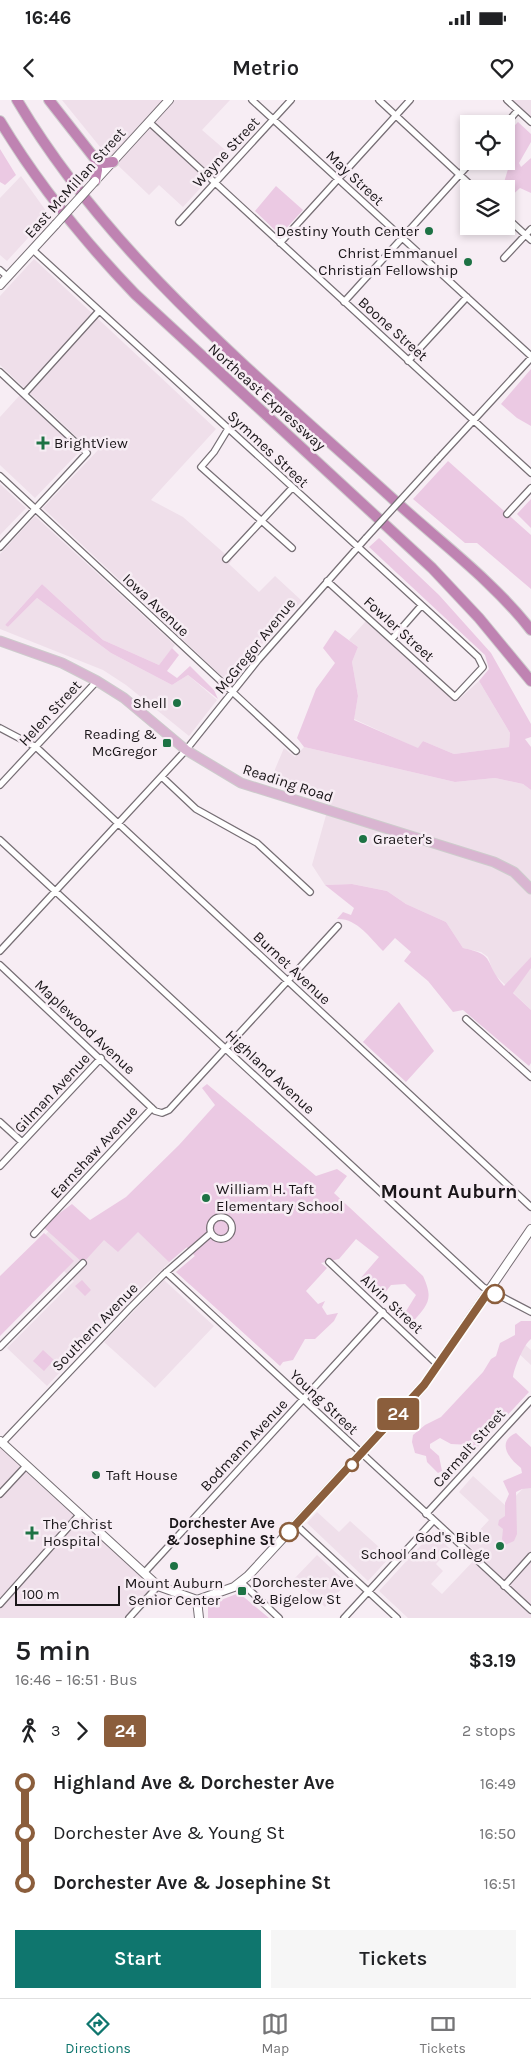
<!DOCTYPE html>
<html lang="en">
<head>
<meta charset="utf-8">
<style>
	:root { --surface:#fff; --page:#f6f6f6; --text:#202124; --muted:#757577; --line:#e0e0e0; --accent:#0f766e }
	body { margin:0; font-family:Karla,sans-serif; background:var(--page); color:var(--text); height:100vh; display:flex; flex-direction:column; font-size:19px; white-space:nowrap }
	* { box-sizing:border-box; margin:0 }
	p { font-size:16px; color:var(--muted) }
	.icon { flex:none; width:28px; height:28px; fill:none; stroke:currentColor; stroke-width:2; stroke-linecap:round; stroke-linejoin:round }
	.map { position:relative; height:1518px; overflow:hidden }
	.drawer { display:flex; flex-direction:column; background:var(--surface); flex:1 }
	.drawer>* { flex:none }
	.badge { padding:0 10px; border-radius:4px; font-size:18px; line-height:32px }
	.tools { position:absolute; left:460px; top:15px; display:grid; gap:10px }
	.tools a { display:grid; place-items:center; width:55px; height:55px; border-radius:0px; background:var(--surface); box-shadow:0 2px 8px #0003; font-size:25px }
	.scale { position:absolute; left:15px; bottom:12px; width:105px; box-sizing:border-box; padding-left:5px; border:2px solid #1a1619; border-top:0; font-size:14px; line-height:18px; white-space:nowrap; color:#1a1619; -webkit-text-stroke:4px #f7edf4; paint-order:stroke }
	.map>.badge { position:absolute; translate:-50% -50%; box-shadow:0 0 0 2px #fff }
	.legs { display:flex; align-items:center; gap:8px; height:55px; padding:0 15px; font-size:16px }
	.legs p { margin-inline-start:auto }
	.head { display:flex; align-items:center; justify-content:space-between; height:85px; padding:0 15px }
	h1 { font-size:28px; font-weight:600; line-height:38px }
	.cta { display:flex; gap:10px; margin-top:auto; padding:10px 15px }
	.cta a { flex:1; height:58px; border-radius:0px; background:var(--accent); color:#fff; font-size:20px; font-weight:600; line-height:58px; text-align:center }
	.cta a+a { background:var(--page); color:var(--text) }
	ul { padding:0 15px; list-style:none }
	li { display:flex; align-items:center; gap:18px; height:50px; font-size:19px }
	li i { display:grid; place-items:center; width:8px; height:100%; margin:0 6px; background:currentColor }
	li i::after { content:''; width:12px; height:12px; margin:-6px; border:4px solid; border-radius:50%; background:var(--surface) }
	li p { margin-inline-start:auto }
	li:first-child i { background:linear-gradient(#0000 50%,currentColor 0) }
	li:last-child i { background:linear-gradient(currentColor 50%,#0000 0) }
	.status { display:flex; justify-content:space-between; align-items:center; height:35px; padding:0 25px; background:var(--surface); direction:ltr }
	.status svg { height:14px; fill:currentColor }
	header { display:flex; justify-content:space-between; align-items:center; height:65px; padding:0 15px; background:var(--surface); font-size:22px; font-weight:600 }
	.dock { display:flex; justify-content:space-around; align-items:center; height:70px; border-top:1px solid var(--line); background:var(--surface); font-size:14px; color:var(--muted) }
	.dock a { display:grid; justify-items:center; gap:2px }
	.dock .selected { color:var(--accent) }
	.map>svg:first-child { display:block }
	.built { fill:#efdfea }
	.green { fill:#ebc9e3 }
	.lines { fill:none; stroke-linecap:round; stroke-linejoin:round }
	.street-casing { stroke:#776f75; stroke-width:8 }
	.secondary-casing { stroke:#776f75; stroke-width:10 }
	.primary-casing { stroke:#cdcccc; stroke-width:11 }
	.highway-casing { stroke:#cdcccc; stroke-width:12 }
	.street { stroke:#fff; stroke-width:5.5 }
	.secondary { stroke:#fff; stroke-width:8 }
	.primary { stroke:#d9b5d1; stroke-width:9 }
	.highway { stroke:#bf83b2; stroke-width:10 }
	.street-bridge-casing { stroke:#776f75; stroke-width:8; stroke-linecap:butt }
	.secondary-bridge-casing { stroke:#776f75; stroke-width:10; stroke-linecap:butt }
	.street-bridge { stroke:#fff; stroke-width:5.5 }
	.secondary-bridge { stroke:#fff; stroke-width:8 }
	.line-1-casing { stroke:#fff; stroke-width:11 }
	.line-1 { stroke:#8b5e3c; stroke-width:8 }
	.poi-dot { fill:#1d7244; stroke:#f7edf4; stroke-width:2 }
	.stop-1-dot { fill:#fff; stroke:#8b5e3c; stroke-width:2.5 }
	.labels { text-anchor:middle; stroke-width:5; stroke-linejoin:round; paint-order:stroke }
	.street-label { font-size:15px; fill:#1a1619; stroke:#f7edf4 }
	.poi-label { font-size:15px; fill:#1a1619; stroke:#f7edf4; text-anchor:start }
	.stop-label { font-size:15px; font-weight:bold; fill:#1a1619; stroke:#f7edf4; text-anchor:end }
	.district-label { font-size:20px; font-weight:bold; fill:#1a1619; stroke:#f7edf4 }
</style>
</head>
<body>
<div class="status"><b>16:46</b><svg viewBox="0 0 49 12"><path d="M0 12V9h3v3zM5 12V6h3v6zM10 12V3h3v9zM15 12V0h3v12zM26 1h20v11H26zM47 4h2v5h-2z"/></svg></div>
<header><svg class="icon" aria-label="back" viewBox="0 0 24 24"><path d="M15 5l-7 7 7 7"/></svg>Metrio<svg class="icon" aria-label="heart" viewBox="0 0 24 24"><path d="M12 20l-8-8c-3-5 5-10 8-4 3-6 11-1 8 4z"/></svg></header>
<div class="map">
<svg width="531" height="1518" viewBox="0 0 531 1518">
	<rect width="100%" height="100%" fill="#f7edf4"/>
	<path class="built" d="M62,0H230L202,30L231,55L183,107L159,85L149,95L105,53Z
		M507,0H531V22Z
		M21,76L49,115L7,161L0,155V98Z
		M34,159L216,329L151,400L183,417L232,460L229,464L259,492L275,476L302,501L262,544L231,585L43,408L99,349L88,339L84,344L0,265V196Z
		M20,295L80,351L35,398L0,365V317Z
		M0,384L26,408L0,435Z
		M35,416L175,545L159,565L103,540L42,484L5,525L8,527L37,498L111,553L172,585L188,575L217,600L189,636L126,585L103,570L0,529V454Z
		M366,521L456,602L479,581L510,633L509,647L454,654L423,641L419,649L354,619L358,596L352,562L358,547L349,540Z
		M304,647L455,682L495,678L523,684L531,690V910L494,874L488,857L481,852L463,848L446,822L406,804L387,791L352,784L325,785L312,765L330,701L270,681L284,648L295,657Z
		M228,1014L190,1185L176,1172L195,1156L186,1147L116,1212L47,1286L7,1248L74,1181L37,1144L72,1105L104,1134Z
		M164,1180L214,1226L155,1288L104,1242Z
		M523,1243L531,1250V1265L516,1251Z
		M0,1341L158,1486L129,1518H0Z
		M473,1376L506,1406L531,1380V1518H408L379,1491L433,1432L450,1449L436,1464L443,1471L431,1484L442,1494L479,1455L467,1444L489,1420L459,1392Z
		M317,1412L339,1432L350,1421L390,1457L368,1481L307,1423Z
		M317,1455L347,1483L325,1507L294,1479Z"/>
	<path class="green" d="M518,22L531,34V42L519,63L521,67L531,58V93L520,88L506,101V89H502L512,56L506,51V34Z
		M0,49L16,75L5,85L0,82Z
		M276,86L303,110L280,135L255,111Z
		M531,269V326L517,318L501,304Z
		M448,361L531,435V489L477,443H465L413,399Z
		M531,399V428L517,414Z
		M379,438L439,495L491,553L531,624V637L525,639L531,647V690L523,684L495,678L455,682L304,647L297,638L316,589L335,563L323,548L335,530L358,547L352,562L358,596L354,620L418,648L423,641L454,654L509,647L510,633L479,581L489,569L485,555L369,447Z
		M42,484L103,540L159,565L172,548L179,555L167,571L177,578L190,566L214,590L218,599L188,575L172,585L111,553L37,498L8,527L5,525Z
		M352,784L387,791L406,804L446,822L463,848C497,855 483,862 504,886L531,857V868L513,893L531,910V963L529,966L463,910L453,912L428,881L404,861L411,852L395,838L383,851C370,838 357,818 337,819L343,812L351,815L354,808L325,785Z
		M399,902L434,951L406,982L363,942Z
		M207,984L316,1076L337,1069L347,1076L334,1093L423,1176C434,1200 428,1204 412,1223L403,1216L416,1195L405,1184L391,1185L380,1199L359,1180L379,1157L356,1139L339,1159L321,1163L327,1168L306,1191L318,1204L325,1201L322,1207L327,1215L338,1213L334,1221L315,1239H305L293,1260L283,1262L280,1266L176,1172L195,1156L187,1147L169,1162L138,1132L118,1152L104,1140L83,1163L42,1126L72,1104L90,1120L126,1097L179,1045L215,1005L202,988Z
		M44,1133L74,1161L0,1236V1176Z
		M82,1180L91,1190L85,1196L75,1186Z
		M521,1221H531V1239C524,1244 514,1268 513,1277L529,1292L475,1350L470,1345L451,1344L440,1338L430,1344V1348L439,1356L442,1371L438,1373L427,1362L426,1356L415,1353L412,1342L413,1335L425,1325L441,1317L483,1272L491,1259L496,1256L500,1243L515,1235V1225Z
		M43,1250L54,1260L44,1271L33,1261Z
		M516,1333L531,1347V1388L522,1389L516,1392L517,1434L514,1441L505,1445L502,1439L503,1429L498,1425L499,1420L505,1416V1403L509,1394L503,1381L522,1373L521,1368C509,1359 496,1342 516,1333Z
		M239,1493L269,1518H208V1505Z"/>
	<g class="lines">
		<g class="street-casing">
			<path id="street" d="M252,0L531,256
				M379,0L475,89
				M507,0L531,22
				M149,22L531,373
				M506,24L518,10
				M506,117L531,140
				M179,122L291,0
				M280,143L410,0
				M33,150L438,520L478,557L483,567L455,597L327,481
				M504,158L531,129
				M0,170L8,177
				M344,202L472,61
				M408,261L467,197
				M0,272L87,353L0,447
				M24,294L99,211
				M228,329L214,352L201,367L292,448
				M438,359L531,258
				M0,376L296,651
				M507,414L531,388
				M226,459L292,388
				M392,539L421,506
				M0,628L36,647L531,1107
				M162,677L196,709L257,743L310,792
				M0,685L97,581
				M0,740L483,1187L531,1212
				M0,851L186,650L258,560L366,438
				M0,865L155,1011L162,1013L169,1010L338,826
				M466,919L531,977
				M0,1022L22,1042
				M0,1066L101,958
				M210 1128a11 11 0 1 1 22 0a11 11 0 1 1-22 0Z
				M34,1134L152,1008
				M329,1162L438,1265
				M166,1172L531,1510
				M0,1247L83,1163
				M2,1343L130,1208L164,1174L211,1133
				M0,1394L26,1366
				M426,1414L531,1300
				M296,1425L397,1518
				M144,1473L383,1212
				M242,1483L279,1518
				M504,1486L531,1456
				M0,1504L80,1414
				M129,1518L158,1486
				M344,1518L433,1421"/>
		</g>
		<g class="secondary-casing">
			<path id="secondary" d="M95,81L169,0
				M0,185L56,124
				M0,1341L158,1486L197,1500L234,1487L248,1476L424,1285L531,1129
				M197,1500L199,1518"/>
		</g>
		<g class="primary-casing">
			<path id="primary" d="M0,541L62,563L97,581L124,598L186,650L241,683L494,762L514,772L531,789"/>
		</g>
		<g class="highway-casing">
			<path id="highway" d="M17,0C111,159 259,277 394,400C440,442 493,481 531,530
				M49,0L96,60L97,70L95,81
				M0,21C38,84 84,141 135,194L432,468L479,518L531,581
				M96,60L104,63L113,62"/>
		</g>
		<use href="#street" class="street"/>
		<use href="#secondary" class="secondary"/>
		<use href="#primary" class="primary"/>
		<use href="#highway" class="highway"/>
		<g class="street-bridge-casing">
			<path id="street-bridge" d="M366,438L438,359"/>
		</g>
		<g class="secondary-bridge-casing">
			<path id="secondary-bridge" d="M56,124L95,81"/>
		</g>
		<use href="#street-bridge" class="street-bridge"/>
		<use href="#secondary-bridge" class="secondary-bridge"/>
	</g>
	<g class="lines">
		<g class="line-1-casing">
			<path id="line-1" d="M289,1432L424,1285L489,1191L495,1194"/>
		</g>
		<use href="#line-1" class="line-1"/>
	</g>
	<g class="poi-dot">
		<circle cx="429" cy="131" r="5"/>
		<circle cx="468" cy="162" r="5"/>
		<path d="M40.5 335.5h5v5h5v5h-5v5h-5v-5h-5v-5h5z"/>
		<circle cx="177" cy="603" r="5"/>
		<rect x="162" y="638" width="10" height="10" rx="2.5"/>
		<circle cx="363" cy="739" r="5"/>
		<circle cx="206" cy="1098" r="5"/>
		<circle cx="96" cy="1375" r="5"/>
		<path d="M29.5 1425.5h5v5h5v5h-5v5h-5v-5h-5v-5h5z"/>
		<circle cx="500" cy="1446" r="5"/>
		<circle cx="174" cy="1466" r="5"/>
		<rect x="237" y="1486" width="10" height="10" rx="2.5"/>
	</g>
	<g class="stop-1-dot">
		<circle cx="495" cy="1194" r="9"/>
		<circle cx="352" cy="1365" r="6"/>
		<circle cx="289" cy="1432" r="9"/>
	</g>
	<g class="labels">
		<g class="street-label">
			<text transform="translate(226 52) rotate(-47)" y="5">Wayne Street</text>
			<text transform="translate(355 78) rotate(43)" y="5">May Street</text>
			<text transform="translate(75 83) rotate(-48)" y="5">East McMillan Street</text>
			<text transform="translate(393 229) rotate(42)" y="5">Boone Street</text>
			<text transform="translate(267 297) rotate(42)" y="5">Northeast Expressway</text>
			<text transform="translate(268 349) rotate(43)" y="5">Symmes Street</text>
			<text transform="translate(156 505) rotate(43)" y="5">Iowa Avenue</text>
			<text transform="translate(399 529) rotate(42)" y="5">Fowler Street</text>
			<text transform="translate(255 546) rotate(-51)" y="5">McGregor Avenue</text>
			<text transform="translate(50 613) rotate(-47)" y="5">Helen Street</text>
			<text transform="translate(288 683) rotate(18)" y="5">Reading Road</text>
			<text transform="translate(292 868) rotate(43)" y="5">Burnet Avenue</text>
			<text transform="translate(85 927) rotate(43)" y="5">Maplewood Avenue</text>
			<text transform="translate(270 972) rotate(43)" y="5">Highland Avenue</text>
			<text transform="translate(52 993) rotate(-47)" y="5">Gilman Avenue</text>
			<text transform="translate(94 1052) rotate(-47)" y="5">Earnshaw Avenue</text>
			<text transform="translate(392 1204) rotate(43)" y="5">Alvin Street</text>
			<text transform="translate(95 1227) rotate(-46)" y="5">Southern Avenue</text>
			<text transform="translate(324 1302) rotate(43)" y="5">Young Street</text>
			<text transform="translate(244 1345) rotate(-47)" y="5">Bodmann Avenue</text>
			<text transform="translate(469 1348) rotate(-48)" y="5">Carmalt Street</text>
		</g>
		<g class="poi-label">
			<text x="419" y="136" text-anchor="end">Destiny Youth Center</text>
			<text x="458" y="158" text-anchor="end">Christ Emmanuel<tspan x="458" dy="17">Christian Fellowship</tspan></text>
			<text x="54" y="348">BrightView</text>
			<text x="167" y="608" text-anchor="end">Shell</text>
			<text x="157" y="639" text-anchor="end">Reading &amp;<tspan x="157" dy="17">McGregor</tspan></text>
			<text x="373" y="744">Graeter's</text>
			<text x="216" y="1094">William H. Taft<tspan x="216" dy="17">Elementary School</tspan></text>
			<text x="106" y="1380">Taft House</text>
			<text x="43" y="1429">The Christ<tspan x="43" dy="17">Hospital</tspan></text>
			<text x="490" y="1442" text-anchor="end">God's Bible<tspan x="490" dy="17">School and College</tspan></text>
			<text x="252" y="1487">Dorchester Ave<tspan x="252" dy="17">&amp; Bigelow St</tspan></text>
			<text x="174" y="1488" text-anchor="middle">Mount Auburn<tspan x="174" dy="17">Senior Center</tspan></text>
		</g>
		<g class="stop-label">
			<text x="275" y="1428">Dorchester Ave<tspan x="275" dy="17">&amp; Josephine St</tspan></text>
		</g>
		<g class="district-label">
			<text x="449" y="1098">Mount Auburn</text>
		</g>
	</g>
</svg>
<div class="tools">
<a><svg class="icon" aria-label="locate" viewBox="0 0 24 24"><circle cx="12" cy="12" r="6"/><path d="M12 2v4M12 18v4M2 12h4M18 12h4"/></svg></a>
<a><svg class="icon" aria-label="layers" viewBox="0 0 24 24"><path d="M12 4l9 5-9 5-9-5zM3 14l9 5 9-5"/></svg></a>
</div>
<div class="scale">100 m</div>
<b class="badge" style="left:398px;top:1314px;background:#8b5e3c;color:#fff">24</b>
</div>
<section class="drawer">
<div class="head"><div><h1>5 min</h1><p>16:46 – 16:51 · Bus</p></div><b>$3.19</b></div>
<div class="legs"><svg class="icon" aria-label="walk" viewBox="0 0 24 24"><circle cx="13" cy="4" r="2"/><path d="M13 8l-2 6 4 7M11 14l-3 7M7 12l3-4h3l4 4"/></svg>3<svg class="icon" aria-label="forward" viewBox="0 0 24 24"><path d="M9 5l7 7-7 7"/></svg><b class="badge" style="background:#8b5e3c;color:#fff">24</b><p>2 stops</p></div>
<ul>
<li><i style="color:#8b5e3c"></i><b>Highland Ave &amp; Dorchester Ave</b><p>16:49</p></li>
<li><i style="color:#8b5e3c"></i><span>Dorchester Ave &amp; Young St</span><p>16:50</p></li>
<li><i style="color:#8b5e3c"></i><b>Dorchester Ave &amp; Josephine St</b><p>16:51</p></li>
</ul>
<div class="cta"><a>Start</a><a>Tickets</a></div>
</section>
<nav class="dock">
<a class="selected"><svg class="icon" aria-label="directions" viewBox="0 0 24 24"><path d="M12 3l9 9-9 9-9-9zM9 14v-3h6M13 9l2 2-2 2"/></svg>Directions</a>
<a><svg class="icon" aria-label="map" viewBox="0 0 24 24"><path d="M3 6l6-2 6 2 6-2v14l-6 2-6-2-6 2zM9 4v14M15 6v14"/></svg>Map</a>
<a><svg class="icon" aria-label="tickets" viewBox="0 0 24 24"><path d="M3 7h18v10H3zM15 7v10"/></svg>Tickets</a>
</nav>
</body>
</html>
